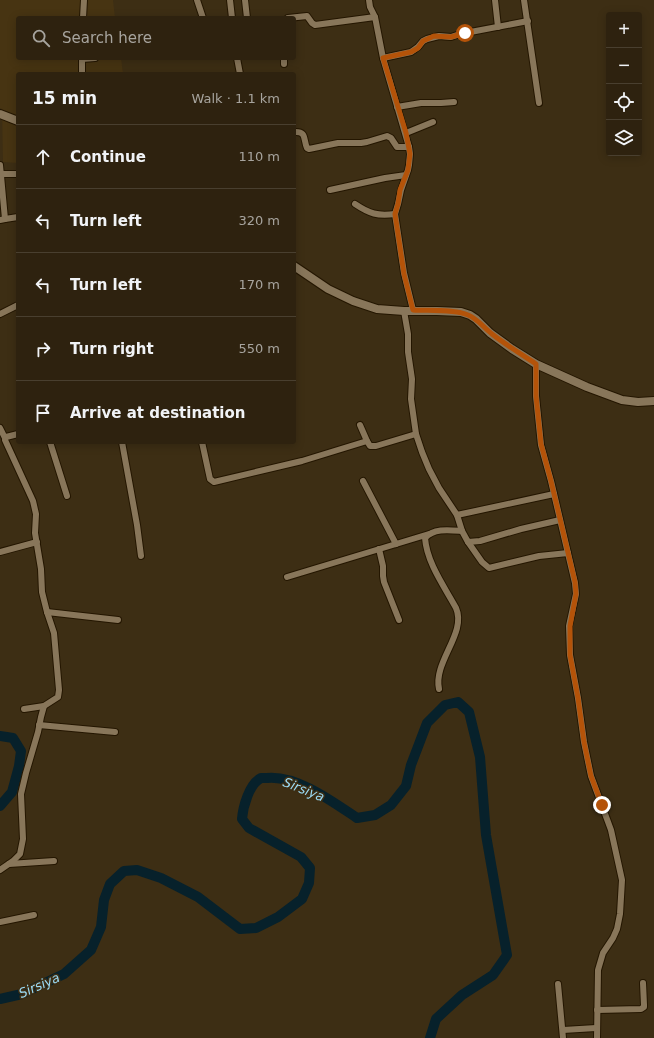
<!DOCTYPE html>
<meta charset="utf-8">
<style>
body{margin:0;font-family:"DejaVu Sans",sans-serif;background:#3a2f1d;color:#f1f3f6}
.controls{position:absolute;right:12px;top:12px;display:grid;overflow:hidden;border-radius:4px;box-shadow:0 2px 10px #0003}
.controls button{width:36px;height:36px;display:grid;place-items:center;padding:0;border:0;border-bottom:1px solid #493f2f;background:#2e220f;color:#f1f3f6;font:20px sans-serif}
.stop{position:absolute;width:12px;height:12px;margin:-9px;border:3px solid #b45309;border-radius:50%;background:#fff}
.stop.end{background:#b45309;border-color:#fff;box-shadow:0 1px 4px #0008}
.list{margin:0;padding:0;list-style:none}
h2{display:flex;justify-content:space-between;align-items:center;height:52px;margin:0;padding:0 16px;font-size:17px}
h2 small{font-size:13px;font-weight:400;color:#a7a49e}
.list li{display:grid;grid-template-columns:26px 1fr auto;gap:12px;align-items:center;box-sizing:border-box;height:64px;padding:0 16px;border-top:1px solid #493f2f}
.list b{display:block;font-size:15px;white-space:nowrap}
.list em{font-size:13px;font-style:normal;color:#a7a49e}
.icon{flex:none;width:22px;height:22px;fill:none;stroke:currentColor;stroke-width:2;stroke-linecap:round;stroke-linejoin:round}
.map{position:relative;flex:none;width:654px;height:1038px;overflow:hidden}
.search{position:absolute;background:#2e220f;box-shadow:0 2px 10px #0003;left:16px;top:16px;width:280px;height:44px;display:flex;align-items:center;gap:10px;box-sizing:border-box;padding:0 14px;border-radius:4px;color:#a7a49e;font-size:15px}
.panel{position:absolute;background:#2e220f;box-shadow:0 2px 10px #0003;left:16px;top:72px;width:280px;height:372px;border-radius:4px}
.map>svg:first-child{display:block}
.built{fill:#473412}
.lines{fill:none;stroke-linecap:round;stroke-linejoin:round}
.river{stroke:#07212b;stroke-width:10}
.minor-casing{stroke:#241600;stroke-width:8}
.tertiary-casing{stroke:#241600;stroke-width:10}
.minor{stroke:#88765a;stroke-width:6}
.tertiary{stroke:#88765a;stroke-width:8}
.route{stroke:#b45309;stroke-width:5}
.labels{text-anchor:middle;stroke-width:3;stroke-linejoin:round;paint-order:stroke}
.water-label{font-size:13px;font-style:italic;fill:#9bdaf4;stroke:#3d2e14}
</style>
<div class="map">
<svg width="654" height="1038" viewBox="0 0 654 1038">
<rect width="100%" height="100%" fill="#3d2e14"/>
<polygon class="built" points="0,0 113,0 115,18 18,18 18,58 121,58 123,74 18,74 18,163 3,162 2,109 0,108"/>
<g class="lines">
<g class="river">
<polyline points="0,736 13,738 21,751 19,766 12,792 0,806"/>
<path d="M0,999L22,994L64,974L91,950L101,927L104,900L110,884L124,871L137,870L161,878L198,897L240,929L256,928L278,917L302,899L309,883L310,868L301,857L249,828L242,819C243,807 249,784 261,778C261,778 266,778 267,778C297,775 333,802 357,818L375,815L391,805L406,786L411,765L427,723L445,705L458,702L469,712L480,757L486,835L507,955L493,975L462,995L436,1019L430,1038"/>
</g>
<g class="minor-casing">
<g id="minor">
<polyline points="197,0 203,18"/>
<polyline points="230,0 232,18"/>
<polyline points="245,0 247,18"/>
<polyline points="369,0 370,7 375,17 383,58 409,147 410,154 409,165 408,170 401,190 398,204 395,214 404,273 413,310"/>
<polyline points="495,0 498,27"/>
<polyline points="524,0 539,103"/>
<polyline points="83,18 84,0"/>
<polyline points="288,18 307,16 312,23 315,25 375,17"/>
<polyline points="82,58 82,74"/>
<polyline points="237,58 240,74"/>
<polyline points="284,58 284,64"/>
<polyline points="383,58 411,52 418,47 423,41 427,39 439,36 451,37 460,34 528,21"/>
<polyline points="82,59 95,58"/>
<polyline points="397,107 421,103 441,103 454,102"/>
<path d="M294,132C307,131 303,139 307,148L309,149L338,143H361L367,142L387,136L391,138L397,147H409"/>
<polyline points="406,133 433,122"/>
<polyline points="0,165 5,219 0,220"/>
<polyline points="0,174 18,174"/>
<polyline points="330,190 385,178 406,175"/>
<path d="M355,204C370,214 377,216 395,214"/>
<polyline points="5,219 18,217"/>
<polyline points="404,311 408,334 408,352 412,379 411,399 416,434 422,452 429,469 439,488 457,515 462,531 468,542 480,541 521,529 560,520"/>
<polyline points="0,314 18,305"/>
<polyline points="536,364 536,396 541,445 551,481 575,583 576,594 569,626 570,655 578,698 584,742 591,776 611,830 622,880 620,914 617,929 613,938 603,953 598,970 597,1038"/>
<polyline points="360,425 367,441 370,446 376,446 416,434"/>
<polyline points="0,428 5,438"/>
<polyline points="18,434 6,437 5,440 33,501 36,514 35,533 41,569 42,592 47,612 54,633 59,690 58,697 44,706 24,709"/>
<polyline points="50,442 67,496"/>
<polyline points="122,442 137,525 141,556"/>
<polyline points="202,442 210,479 214,482 302,461 367,441"/>
<polyline points="363,481 396,544"/>
<polyline points="457,515 554,494"/>
<polyline points="468,542 482,562 489,568 539,556 568,553"/>
<polyline points="379,549 383,566 383,576 384,582 399,620"/>
<polyline points="0,552 37,542"/>
<polyline points="287,577 429,534"/>
<polyline points="47,612 118,620"/>
<path d="M439,689C433,662 467,633 456,608C444,586 427,563 425,538C434,528 449,530 462,531"/>
<polyline points="39,725 115,732"/>
<polyline points="9,864 54,861"/>
<polyline points="0,870 13,861 20,854 23,839 21,794 26,773 38,732 41,717 44,706"/>
<polyline points="0,922 34,915"/>
<polyline points="558,984 563,1038"/>
<polyline points="597,1010 641,1009 644,1007 644,1005 643,983"/>
<polyline points="563,1030 596,1028"/>
</g>
</g>
<g class="tertiary-casing">
<g id="tertiary">
<polyline points="0,114 18,121"/>
<polyline points="294,266 328,289 353,301 377,309 404,311 437,311 461,312 470,315 476,319 490,333 512,349 536,364 587,387 622,400 638,402 654,401"/>
</g>
</g>
<use href="#minor" class="minor"/>
<use href="#tertiary" class="tertiary"/>
</g>
<g class="lines">
<path class="route" d="M465,33L451,37L434,36L423,41L418,48L411,52L383,58L406,133L410,154L408,170L400,190L398,204L395,214L404,274L413,310C429,311 453,309 468,315C478,319 484,328 492,334C506,345 521,354 536,364V396L541,444L551,481L575,582L576,594L570,626V655L578,698L584,742L591,776L602,805"/>
</g>
<g class="labels">
<g class="water-label">
<text transform="translate(304 789) rotate(22)" y="5">Sirsiya</text>
<text transform="translate(39 985) rotate(-24)" y="5">Sirsiya</text>
</g>
</g>
</svg>
<div class="controls">
<button>+</button>
<button>−</button>
<button><svg class="icon" aria-label="locate" viewBox="0 0 24 24"><circle cx="12" cy="12" r="6"/><path d="M12 2v4M12 18v4M2 12h4M18 12h4"/></svg></button>
<button><svg class="icon" aria-label="layers" viewBox="0 0 24 24"><path d="M12 4l9 5-9 5-9-5zM3 14l9 5 9-5"/></svg></button>
</div>
<div class="stop" style="left:465px;top:33px"></div>
<div class="stop end" style="left:602px;top:805px"></div>
<div class="search"><svg class="icon" aria-label="search" viewBox="0 0 24 24"><circle cx="10" cy="10" r="6"/><path d="M15 15l6 6"/></svg>Search here</div>
<section class="panel">
<h2>15 min<small>Walk · 1.1 km</small></h2>
<ul class="list">
<li><svg class="icon" aria-label="ahead" viewBox="0 0 24 24"><path d="M12 20V5M6 11l6-6 6 6"/></svg><div><b>Continue</b></div><em>110 m</em></li>
<li><svg class="icon" aria-label="left" viewBox="0 0 24 24"><path d="M17 20v-9H6M10 6l-5 5 5 5"/></svg><div><b>Turn left</b></div><em>320 m</em></li>
<li><svg class="icon" aria-label="left" viewBox="0 0 24 24"><path d="M17 20v-9H6M10 6l-5 5 5 5"/></svg><div><b>Turn left</b></div><em>170 m</em></li>
<li><svg class="icon" aria-label="right" viewBox="0 0 24 24"><path d="M7 20v-9h11M14 6l5 5-5 5"/></svg><div><b>Turn right</b></div><em>550 m</em></li>
<li><svg class="icon" aria-label="arrive" viewBox="0 0 24 24"><path d="M6 21V4h12l-3 4 3 4H6"/></svg><div><b>Arrive at destination</b></div></li>
</ul>
</section>
</div>
